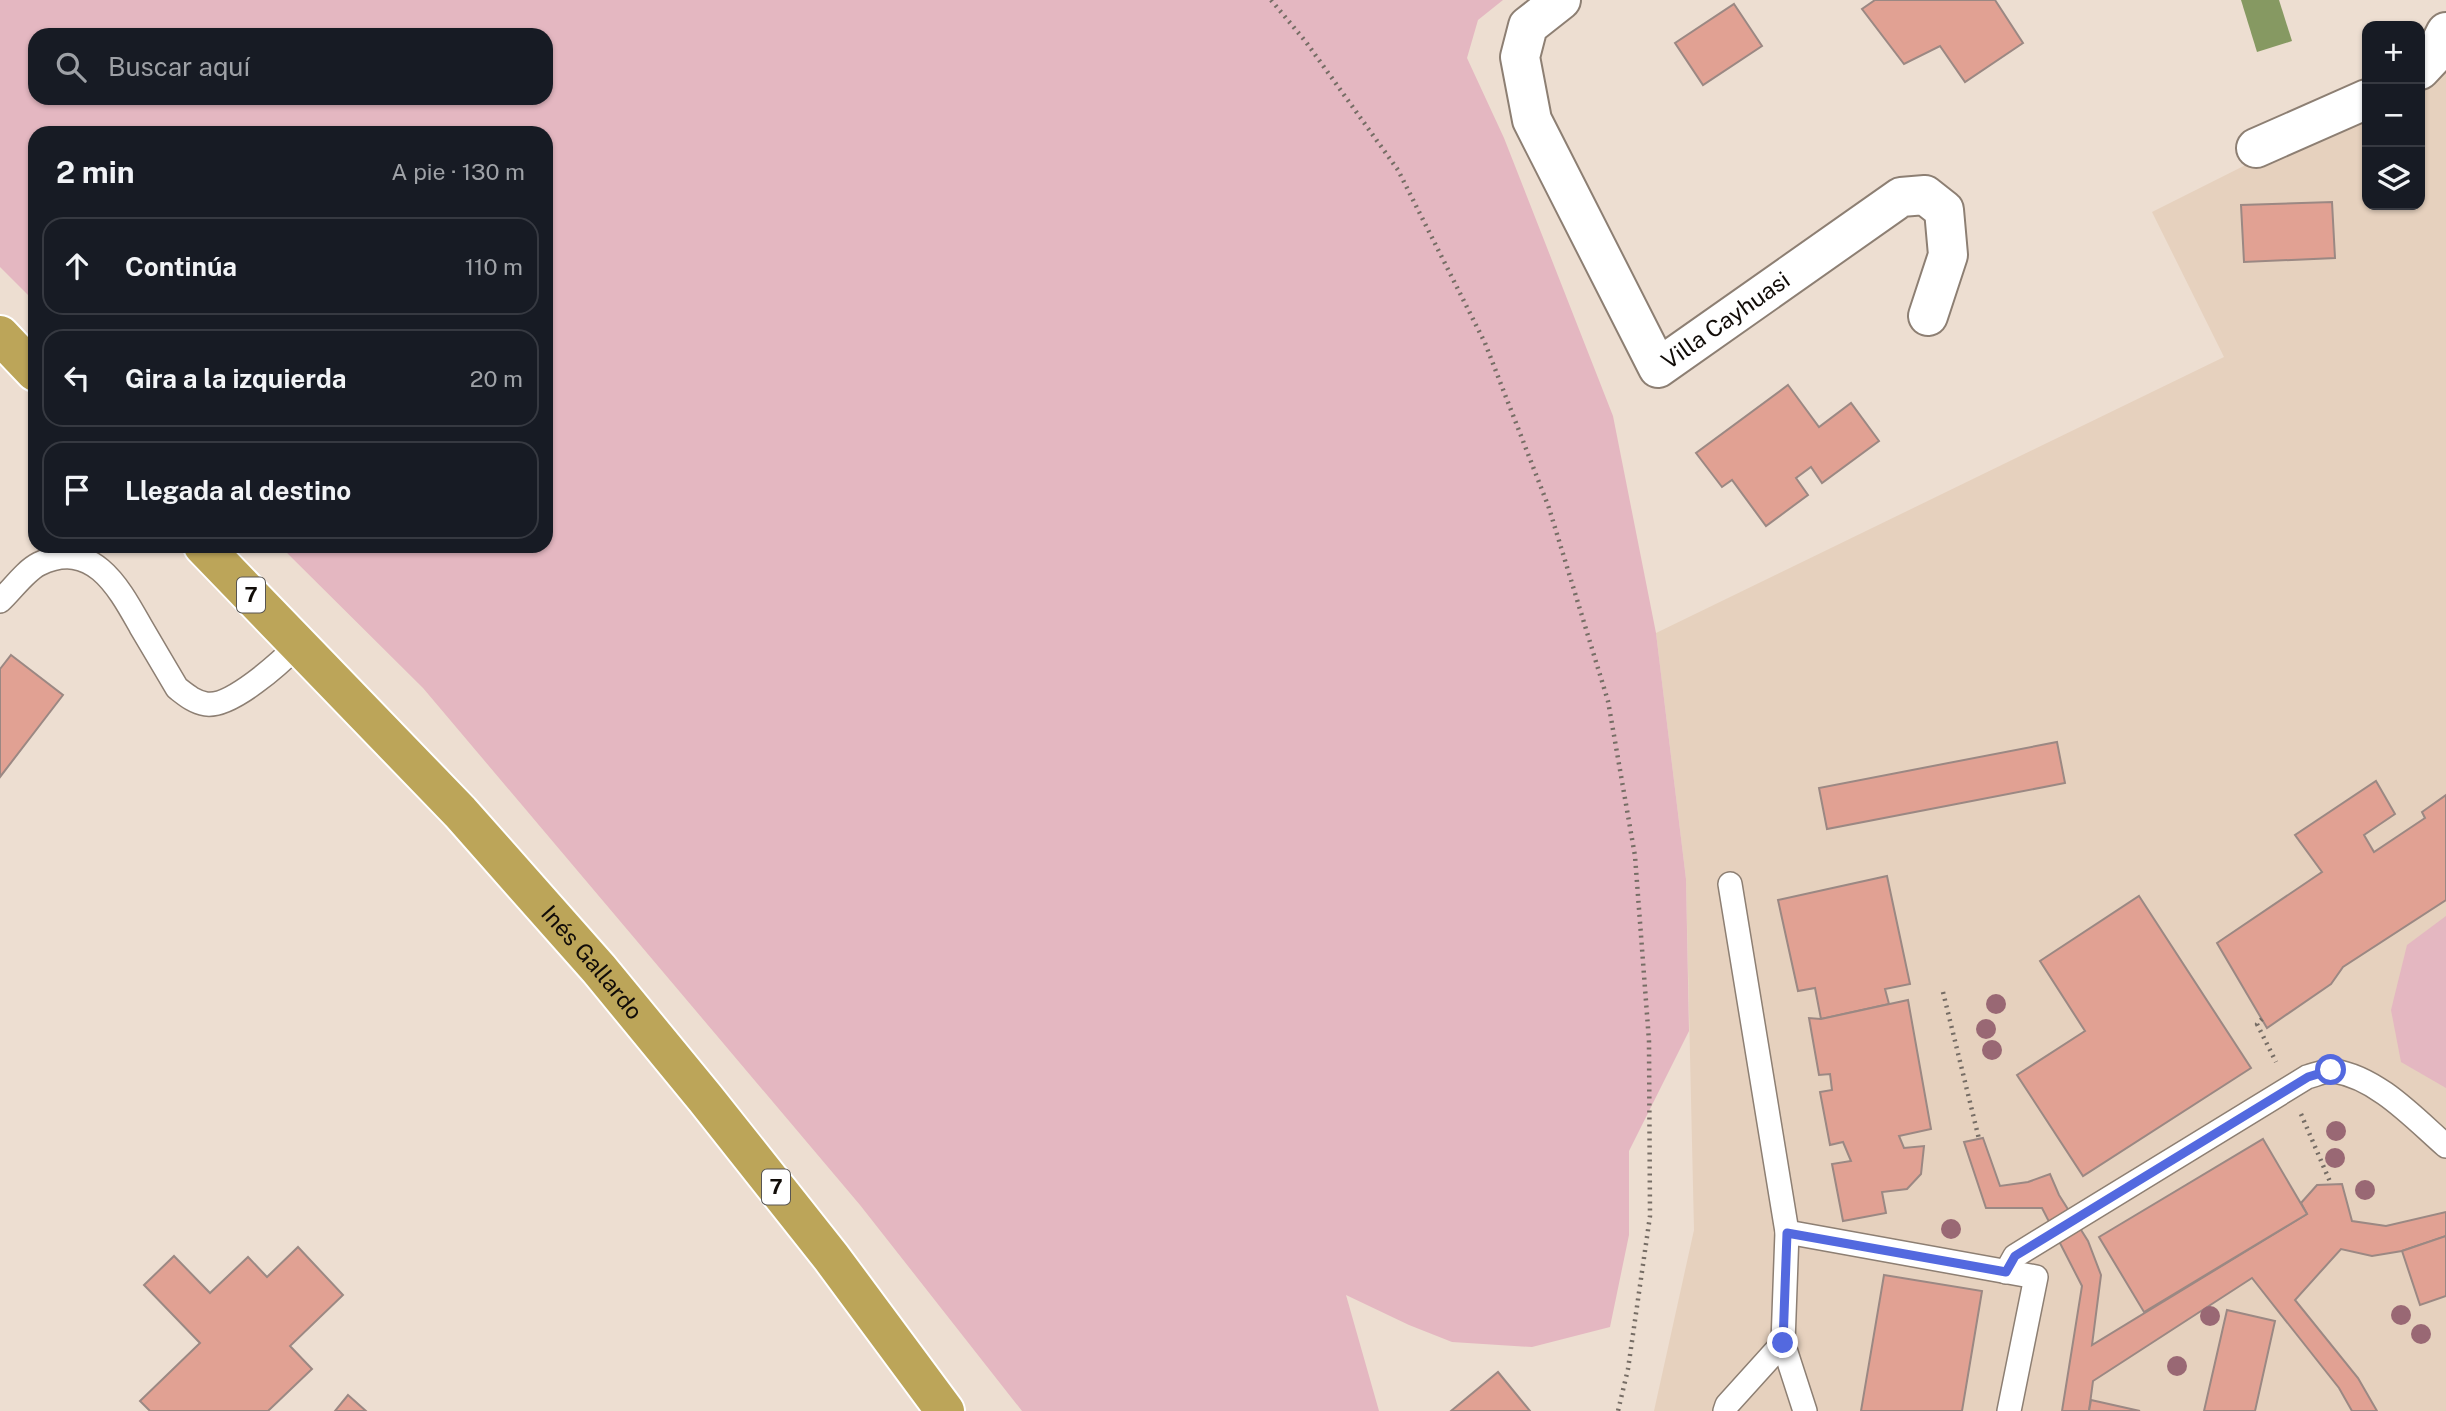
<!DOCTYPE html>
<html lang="es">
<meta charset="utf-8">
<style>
body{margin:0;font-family:"Public Sans",sans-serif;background:#20242c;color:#f1f3f6}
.controls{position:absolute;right:21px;top:21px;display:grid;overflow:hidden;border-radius:14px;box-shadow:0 2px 5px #0004}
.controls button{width:63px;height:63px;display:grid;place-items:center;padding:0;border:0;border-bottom:2px solid #363941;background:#171b24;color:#f1f3f6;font:35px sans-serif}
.stop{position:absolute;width:21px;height:21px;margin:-16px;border:5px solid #5369df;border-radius:50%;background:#fff}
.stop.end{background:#5369df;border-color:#fff;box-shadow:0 2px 7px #0008}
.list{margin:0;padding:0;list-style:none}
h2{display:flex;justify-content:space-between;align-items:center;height:91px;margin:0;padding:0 28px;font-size:30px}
h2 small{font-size:23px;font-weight:400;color:#9ea1a6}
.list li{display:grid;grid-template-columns:46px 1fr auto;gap:21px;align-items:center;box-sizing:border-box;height:98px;margin:0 14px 14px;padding:0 14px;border:2px solid #363941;border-radius:21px}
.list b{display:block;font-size:26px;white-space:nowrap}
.list em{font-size:23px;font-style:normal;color:#9ea1a6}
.icon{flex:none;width:38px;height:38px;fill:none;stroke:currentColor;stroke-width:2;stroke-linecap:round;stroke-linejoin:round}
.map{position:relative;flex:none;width:2446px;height:1411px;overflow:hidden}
.search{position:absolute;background:#171b24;box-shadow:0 2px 5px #0004;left:28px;top:28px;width:525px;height:77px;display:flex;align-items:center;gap:18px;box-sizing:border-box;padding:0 24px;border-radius:21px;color:#9ea1a6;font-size:26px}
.panel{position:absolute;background:#171b24;box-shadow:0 2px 5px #0004;left:28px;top:126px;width:525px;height:427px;border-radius:21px}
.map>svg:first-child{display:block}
.built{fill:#e6d1be}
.green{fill:#e4b7c1;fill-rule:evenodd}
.water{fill:#869962}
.building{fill:#e1a193;stroke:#9b8883;stroke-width:2}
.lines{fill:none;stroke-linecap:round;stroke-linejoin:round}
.lane-casing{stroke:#8d7f73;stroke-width:26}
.street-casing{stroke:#8d7f73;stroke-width:42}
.highway-casing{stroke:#fff;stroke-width:42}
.path{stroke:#766d65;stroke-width:4.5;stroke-dasharray:2 5;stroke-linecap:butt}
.lane{stroke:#fff;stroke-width:23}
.street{stroke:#fff;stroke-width:38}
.highway{stroke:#bca559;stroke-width:38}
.tree{fill:#996874}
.route{stroke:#5369df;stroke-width:9}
.labels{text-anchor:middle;stroke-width:7;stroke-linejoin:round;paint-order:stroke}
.shield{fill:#fff;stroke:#585552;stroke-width:2}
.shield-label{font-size:21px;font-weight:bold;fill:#110c08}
.street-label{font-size:23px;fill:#110c08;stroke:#fff}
</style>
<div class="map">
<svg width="2446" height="1411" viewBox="0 0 2446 1411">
<rect width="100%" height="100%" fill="#edded1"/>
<polygon class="built" points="2446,64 2446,1411 1654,1411 1694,1230 1686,879 1656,633 2224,357 2152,212 2367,104 2367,205 2420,205 2420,78"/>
<g class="green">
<path d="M0,0H1503L1478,20L1467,58L1504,138L1613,416L1656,633L1686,879L1689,1031L1629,1151V1235L1610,1327L1532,1347L1452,1342L1409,1325L1346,1295L1379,1411H1022L860,1205L423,688L280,546H546V133H35V302L0,267ZM546,35V98H35V35Z"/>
<polygon points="2446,916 2446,1088 2401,1062 2391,1010 2407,945"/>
</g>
<polygon class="water" points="2241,0 2279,0 2292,41 2257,52"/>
<g class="building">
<polygon points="1875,0 1995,0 2023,43 1965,82 1940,46 1904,64 1862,9"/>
<polygon points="1734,4 1762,46 1703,85 1675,43"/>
<polygon points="2332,202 2335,258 2244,262 2241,205"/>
<polygon points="1788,385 1819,427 1851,403 1879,441 1822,483 1811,467 1796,478 1808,495 1766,526 1732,480 1722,487 1696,453"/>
<polygon points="11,655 63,695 0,777 0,669"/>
<polygon points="2057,742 2065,783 1827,829 1819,788"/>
<polygon points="2376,781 2395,814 2364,835 2374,852 2425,818 2422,812 2446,795 2446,900 2343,967 2331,984 2267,1028 2217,943 2322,872 2295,835"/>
<polygon points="1887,876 1910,984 1885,989 1889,1004 1821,1019 1815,988 1798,991 1778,900"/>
<polygon points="2139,896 2251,1068 2083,1176 2017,1075 2085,1031 2040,961"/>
<polygon points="1908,1000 1931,1129 1899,1136 1904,1148 1924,1146 1921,1174 1907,1189 1882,1192 1886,1213 1843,1221 1832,1164 1851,1161 1843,1142 1830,1145 1820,1092 1832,1090 1830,1074 1819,1075 1809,1018 1821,1019"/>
<polygon points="1983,1138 2000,1186 2028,1182 2050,1174 2059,1195 2088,1241 2101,1275 2092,1345 2307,1214 2301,1203 2317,1185 2342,1184 2352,1221 2386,1226 2446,1212 2446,1236 2402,1251 2372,1256 2341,1249 2295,1300 2358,1378 2377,1411 2352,1411 2339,1388 2252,1278 2093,1381 2089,1411 2062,1411 2082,1286 2042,1208 1986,1208 1964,1142"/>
<polygon points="2263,1139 2307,1214 2144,1312 2099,1237"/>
<polygon points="2446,1236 2446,1296 2420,1305 2402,1251"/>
<polygon points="298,1247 343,1295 290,1346 312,1369 268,1411 150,1411 140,1401 200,1343 144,1285 174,1256 210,1293 248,1257 267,1277"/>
<polygon points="1884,1275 1982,1291 1962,1411 1861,1411"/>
<polygon points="2227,1310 2275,1321 2255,1411 2204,1411"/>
<polygon points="1498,1372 1530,1411 1451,1411"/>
<polygon points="348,1395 366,1411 335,1411"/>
<polygon points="2091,1400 2140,1411 2089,1411"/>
</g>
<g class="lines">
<g class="lane-casing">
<g id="lane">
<path d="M0,601C12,590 25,571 39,564C93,538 119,588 141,627C153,647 165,668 177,688C186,695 194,702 206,704C231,708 281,662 298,645"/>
<polyline points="1730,884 1787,1232 1783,1343 1805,1411"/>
<polyline points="1787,1232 2036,1277 2009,1411"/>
<path d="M2006,1272L2015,1256L2307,1077C2315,1075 2326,1070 2334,1071C2378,1078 2414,1118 2446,1146"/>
<polyline points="1725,1411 1727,1405 1783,1343"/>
</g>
</g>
<g class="street-casing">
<g id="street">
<path id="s1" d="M1561,0L1528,26L1520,57L1532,120L1658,368L1901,197L1925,195L1944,210L1948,255L1928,316"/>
<polyline points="2420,70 2435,54 2446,32"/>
<polyline points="2256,148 2367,99"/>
</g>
</g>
<g class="highway-casing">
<g id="highway">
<polyline points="0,335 35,372"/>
<path id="s2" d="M203,546L460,812L599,969L705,1098L831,1257L945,1411"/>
</g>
</g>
<g class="path">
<polyline points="1271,0 1306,42 1398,170 1485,343 1549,508 1608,701 1635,856 1649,1041 1650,1216 1628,1369 1618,1411"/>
<polyline points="1943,992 1979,1139"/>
<polyline points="2262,1019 2257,1024 2276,1062"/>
<polyline points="2301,1114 2331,1184"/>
</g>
<use href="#lane" class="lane"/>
<use href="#street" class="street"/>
<use href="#highway" class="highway"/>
</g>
<g class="tree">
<circle cx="1996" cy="1004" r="10"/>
<circle cx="1986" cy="1029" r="10"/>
<circle cx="1992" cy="1050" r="10"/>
<circle cx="2336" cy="1131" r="10"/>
<circle cx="2335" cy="1158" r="10"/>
<circle cx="2365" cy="1190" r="10"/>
<circle cx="1951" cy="1229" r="10"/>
<circle cx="2401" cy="1315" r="10"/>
<circle cx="2210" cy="1316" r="10"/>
<circle cx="2421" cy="1334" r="10"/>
<circle cx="2177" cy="1366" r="10"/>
</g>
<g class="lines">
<polyline class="route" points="1783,1343 1787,1233 2006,1272 2015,1256 2308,1077 2331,1070"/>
</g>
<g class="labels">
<g class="shield">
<rect x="237" y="577.5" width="28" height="35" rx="5"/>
<rect x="762" y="1169.5" width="28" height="35" rx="5"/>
</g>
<g class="shield-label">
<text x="251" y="602">7</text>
<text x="776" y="1194">7</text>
</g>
<g class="street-label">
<text dy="8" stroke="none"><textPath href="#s1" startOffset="499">Villa Cayhuasi</textPath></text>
<text dy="8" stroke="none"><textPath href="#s2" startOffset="570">Inés Gallardo</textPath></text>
</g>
</g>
</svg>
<div class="controls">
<button>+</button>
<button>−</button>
<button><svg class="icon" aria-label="layers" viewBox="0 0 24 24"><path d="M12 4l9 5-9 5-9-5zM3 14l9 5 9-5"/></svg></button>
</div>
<div class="stop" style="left:2331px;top:1070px"></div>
<div class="stop end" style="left:1783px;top:1343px"></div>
<div class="search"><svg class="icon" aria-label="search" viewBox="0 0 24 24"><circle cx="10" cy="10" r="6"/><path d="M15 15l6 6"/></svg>Buscar aquí</div>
<section class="panel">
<h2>2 min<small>A pie · 130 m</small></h2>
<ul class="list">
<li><svg class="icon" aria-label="ahead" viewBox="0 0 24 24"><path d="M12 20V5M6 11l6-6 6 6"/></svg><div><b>Continúa</b></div><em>110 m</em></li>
<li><svg class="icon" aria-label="left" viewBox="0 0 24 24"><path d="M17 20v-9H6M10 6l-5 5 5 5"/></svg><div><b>Gira a la izquierda</b></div><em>20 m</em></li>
<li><svg class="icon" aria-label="arrive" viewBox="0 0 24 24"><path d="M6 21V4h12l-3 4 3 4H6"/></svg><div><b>Llegada al destino</b></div></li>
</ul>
</section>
</div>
